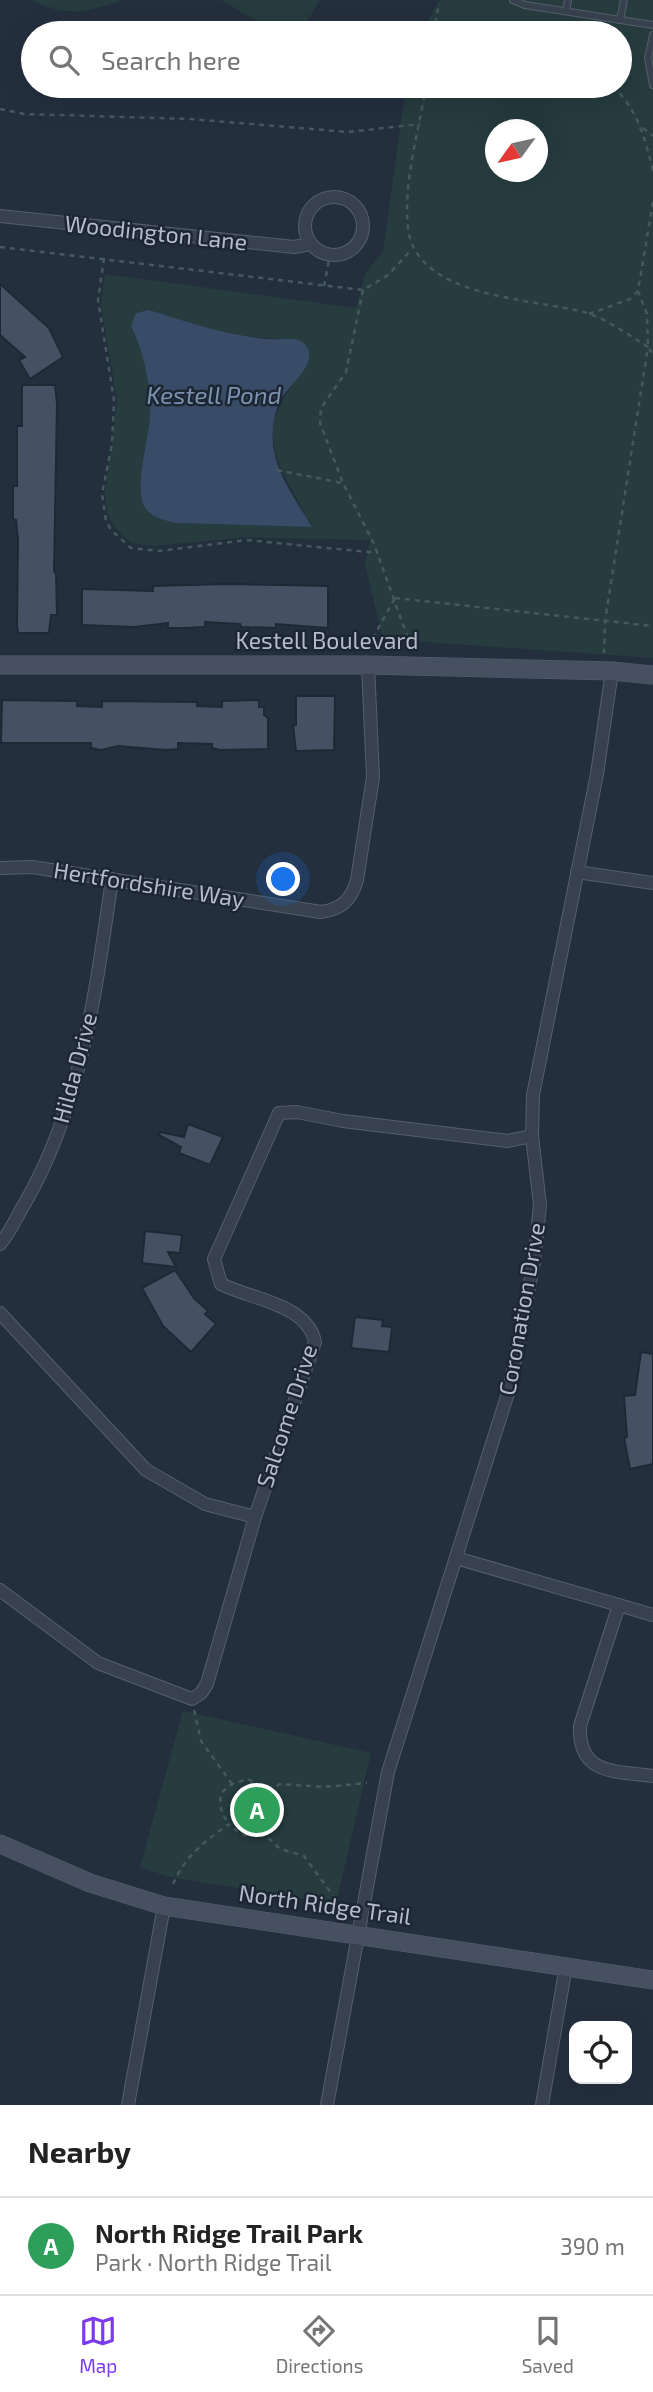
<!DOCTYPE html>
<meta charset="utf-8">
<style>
body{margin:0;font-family:"Exo 2",sans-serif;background:#f2f2f2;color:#222}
.controls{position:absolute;right:21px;bottom:21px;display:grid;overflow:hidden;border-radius:14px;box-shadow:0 7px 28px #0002}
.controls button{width:63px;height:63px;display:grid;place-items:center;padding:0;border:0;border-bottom:2px solid #e0e0e0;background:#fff;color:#222;font:35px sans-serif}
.compass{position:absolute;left:485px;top:119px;width:63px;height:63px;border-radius:50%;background:#fff;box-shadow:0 7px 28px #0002;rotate:237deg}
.you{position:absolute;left:284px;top:880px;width:24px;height:24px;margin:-18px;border:5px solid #fff;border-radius:50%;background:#1a73e8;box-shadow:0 0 0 10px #1a73e833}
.badge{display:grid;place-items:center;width:46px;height:46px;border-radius:50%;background:#7c3aed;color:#fff;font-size:23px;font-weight:700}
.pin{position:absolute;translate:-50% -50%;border:4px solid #fff;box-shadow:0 2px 7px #0006}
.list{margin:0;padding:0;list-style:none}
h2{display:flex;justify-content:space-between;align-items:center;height:91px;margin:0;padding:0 28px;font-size:30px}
h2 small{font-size:23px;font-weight:400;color:#767676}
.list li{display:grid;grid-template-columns:46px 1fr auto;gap:21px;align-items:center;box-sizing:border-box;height:98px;padding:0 28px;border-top:2px solid #e0e0e0}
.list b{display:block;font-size:26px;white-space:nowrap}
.list p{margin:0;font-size:23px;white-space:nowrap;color:#767676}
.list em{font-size:23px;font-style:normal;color:#767676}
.icon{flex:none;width:38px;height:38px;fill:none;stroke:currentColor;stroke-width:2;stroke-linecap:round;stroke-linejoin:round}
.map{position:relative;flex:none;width:653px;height:2105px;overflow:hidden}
.search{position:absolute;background:#fff;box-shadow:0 7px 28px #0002;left:21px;right:21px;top:21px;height:77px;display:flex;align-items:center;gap:18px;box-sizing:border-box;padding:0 24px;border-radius:38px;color:#767676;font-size:26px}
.sheet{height:189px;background:#fff}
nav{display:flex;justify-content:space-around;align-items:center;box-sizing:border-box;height:98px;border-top:2px solid #e0e0e0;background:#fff;font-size:19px;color:#767676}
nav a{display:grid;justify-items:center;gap:4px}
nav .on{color:#7c3aed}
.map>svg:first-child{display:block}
.green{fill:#263c3f;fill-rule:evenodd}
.water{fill:#394c67}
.building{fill:#455162;stroke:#1f2835;stroke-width:2}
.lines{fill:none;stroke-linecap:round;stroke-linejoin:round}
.lane-casing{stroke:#565f6c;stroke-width:8}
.street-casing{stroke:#565f6c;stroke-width:14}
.secondary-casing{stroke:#565f6c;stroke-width:19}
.path{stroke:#44595c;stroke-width:2.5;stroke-dasharray:5 5;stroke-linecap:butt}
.lane{stroke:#38414e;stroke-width:6}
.street{stroke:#38414e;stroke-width:12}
.secondary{stroke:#465061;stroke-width:18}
.labels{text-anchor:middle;stroke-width:5;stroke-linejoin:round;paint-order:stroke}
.street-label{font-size:23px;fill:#b4bcc9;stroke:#1d2633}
.water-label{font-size:24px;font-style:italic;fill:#7c92b1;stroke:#1d2633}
</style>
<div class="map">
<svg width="653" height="2105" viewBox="0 0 653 2105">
<rect width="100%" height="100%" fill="#242f3e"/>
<g class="green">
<path d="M32,0H122C89,12 65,18 32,0Z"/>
<polygon points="221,0 320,0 300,33 276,33"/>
<path d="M440,0H653V658L383,639L365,564L370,540L246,537L155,546L131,543L116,529L107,513L105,494L117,400L101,305L105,274L356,308L366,272L383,252L406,86H620V33H421ZM496,130H538V172H496ZM149,310C195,324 243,342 292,338L305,369C247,435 279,462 312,527L176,523C164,520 151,518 144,506C134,487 149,438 150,415C151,385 144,353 131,326Z"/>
<polygon points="183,1711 371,1753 336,1904 170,1877 140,1867"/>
</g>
<path class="water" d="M149,310C188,322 228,336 269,339C282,341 300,333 308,349C316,368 285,387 279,403C273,417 271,436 274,451C279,479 298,503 312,527L176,523C164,520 151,518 144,506C134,487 149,438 150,415C151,385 144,353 131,326L136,313Z"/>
<g class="building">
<polygon points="0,284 49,328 63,357 30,379 19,360 25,357 0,335"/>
<polygon points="22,385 55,385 57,404 54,571 56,574 57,615 51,615 49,633 18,633 17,625 18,540 16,520 13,519 13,486 17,486 17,426 22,426"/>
<polygon points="226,584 328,586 328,628 276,624 276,628 241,627 240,624 205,622 205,627 185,628 168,628 168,623 134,627 82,625 82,589 153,591 153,586"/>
<polygon points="296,696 335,696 334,750 296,751 293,725 296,725"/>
<polygon points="2,700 77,701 77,706 102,707 102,701 197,702 197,706 222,707 222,701 259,700 259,707 264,707 264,715 268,718 268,749 220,750 212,748 212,744 178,743 178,749 166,750 118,746 101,750 91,748 91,743 1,743"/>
<polygon points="188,1124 223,1137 210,1165 179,1153 181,1147 159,1135 160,1132 184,1137"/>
<polygon points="145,1231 182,1235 180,1253 168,1252 176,1267 142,1263"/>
<polygon points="175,1270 194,1298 208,1311 205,1314 216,1324 191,1352 163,1326 142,1288"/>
<polygon points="355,1317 383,1320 382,1326 392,1327 389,1352 351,1348"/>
<polygon points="641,1352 653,1354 653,1464 630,1469 624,1438 627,1437 624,1396 635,1395"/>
</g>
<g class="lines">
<g class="lane-casing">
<g id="lane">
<polyline points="513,0 525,5 653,25"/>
<polyline points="566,11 568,0"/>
<polyline points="620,20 624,0"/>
<polyline points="653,35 648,58 653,85"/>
</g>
</g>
<g class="street-casing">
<g id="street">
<circle cx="334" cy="226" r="29"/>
<polyline points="0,216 294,247 311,244"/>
<path d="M0,868L32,867L321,912C342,909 351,900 357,880L373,777L368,665"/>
<polyline points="577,872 653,883"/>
<path d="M0,1244C10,1233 17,1216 25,1203C82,1104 96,990 112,879"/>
<polyline points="0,1313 146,1470 205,1504 255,1517"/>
<polyline points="456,1558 653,1615"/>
<path d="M0,1590L98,1663L192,1699L201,1693L207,1684L255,1517L315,1342C307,1304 253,1300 221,1284L214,1259L279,1113L297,1112L343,1121L508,1141L532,1136"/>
<path d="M619,1605L580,1726C578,1775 615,1771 653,1776"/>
<polyline points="128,2105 164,1906"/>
<polyline points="327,2105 388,1772 509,1390 534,1262 540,1205 532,1136 533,1095 597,774 612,671"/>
<polyline points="542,2105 566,1966"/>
</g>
</g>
<g class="secondary-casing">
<g id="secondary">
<polyline points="0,665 368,665 612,671 653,675"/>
<polyline points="0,1844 90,1883 164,1906 653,1980"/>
</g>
</g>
<g class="path">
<polyline points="434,33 439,3"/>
<path d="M426,86C419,131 403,182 408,228C416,299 534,298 587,313C608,320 629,335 648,347L605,621L604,653"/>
<path d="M613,86C638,111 645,138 653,171"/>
<polyline points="0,109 24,114 190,119 348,132 420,124"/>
<polyline points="643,128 653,136"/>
<polyline points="653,202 638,291 647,314 648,347 653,354"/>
<polyline points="0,247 363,290 388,275 412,249"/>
<polyline points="104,258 98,300 114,400 112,444 102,494 106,521 111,530 131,548 159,551 247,540 378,553"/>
<polyline points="324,286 330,255"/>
<polyline points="363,290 346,372 321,408 320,423 343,483 374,544 411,647"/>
<polyline points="589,314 630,299 638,291"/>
<polyline points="277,470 342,483"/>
<polyline points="395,598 653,626"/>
<polyline points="368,647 395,598"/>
<polyline points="194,1710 201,1741 232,1784"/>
<polyline points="268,1791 280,1784 324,1787 367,1783"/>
<polyline points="261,1831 280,1849 304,1856 345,1912"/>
<path d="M173,1884C186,1855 204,1842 229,1824C257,1855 275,1819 268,1791L248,1779L232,1784L221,1793C219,1806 221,1813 229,1824"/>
</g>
<use href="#lane" class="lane"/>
<use href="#street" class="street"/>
<use href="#secondary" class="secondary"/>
</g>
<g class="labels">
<g class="street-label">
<text transform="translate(156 233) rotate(6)" y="8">Woodington Lane</text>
<text x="327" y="649">Kestell Boulevard</text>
<text transform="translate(149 885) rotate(9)" y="8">Hertfordshire Way</text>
<text transform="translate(75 1068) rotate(-75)" y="8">Hilda Drive</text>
<text transform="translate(522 1309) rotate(-80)" y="8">Coronation Drive</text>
<text transform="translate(287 1416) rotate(-72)" y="8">Salcome Drive</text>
<text transform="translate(325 1905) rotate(8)" y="8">North Ridge Trail</text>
</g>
<g class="water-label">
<text x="214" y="404">Kestell Pond</text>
</g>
</g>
</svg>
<div class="controls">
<button><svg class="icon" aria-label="locate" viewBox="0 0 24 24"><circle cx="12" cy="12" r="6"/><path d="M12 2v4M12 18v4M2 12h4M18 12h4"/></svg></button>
</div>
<svg class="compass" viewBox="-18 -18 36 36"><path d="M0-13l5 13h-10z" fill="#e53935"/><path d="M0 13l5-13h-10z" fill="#767676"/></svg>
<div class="you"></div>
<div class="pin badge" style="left:257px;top:1810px;background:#2e9e5b">A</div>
<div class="search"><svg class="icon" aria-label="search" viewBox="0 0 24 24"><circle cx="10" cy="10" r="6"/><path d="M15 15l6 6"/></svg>Search here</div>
</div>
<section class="sheet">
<h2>Nearby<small></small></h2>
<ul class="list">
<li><span class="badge" style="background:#2e9e5b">A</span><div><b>North Ridge Trail Park</b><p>Park · North Ridge Trail</p></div><em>390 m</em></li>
</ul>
</section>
<nav>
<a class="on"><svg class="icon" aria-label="map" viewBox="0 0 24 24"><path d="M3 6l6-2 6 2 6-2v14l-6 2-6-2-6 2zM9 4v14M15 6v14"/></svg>Map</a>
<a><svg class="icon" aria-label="directions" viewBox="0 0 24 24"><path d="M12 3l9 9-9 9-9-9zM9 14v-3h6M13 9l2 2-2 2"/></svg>Directions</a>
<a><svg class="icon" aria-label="saved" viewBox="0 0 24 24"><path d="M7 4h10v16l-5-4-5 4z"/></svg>Saved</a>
</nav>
